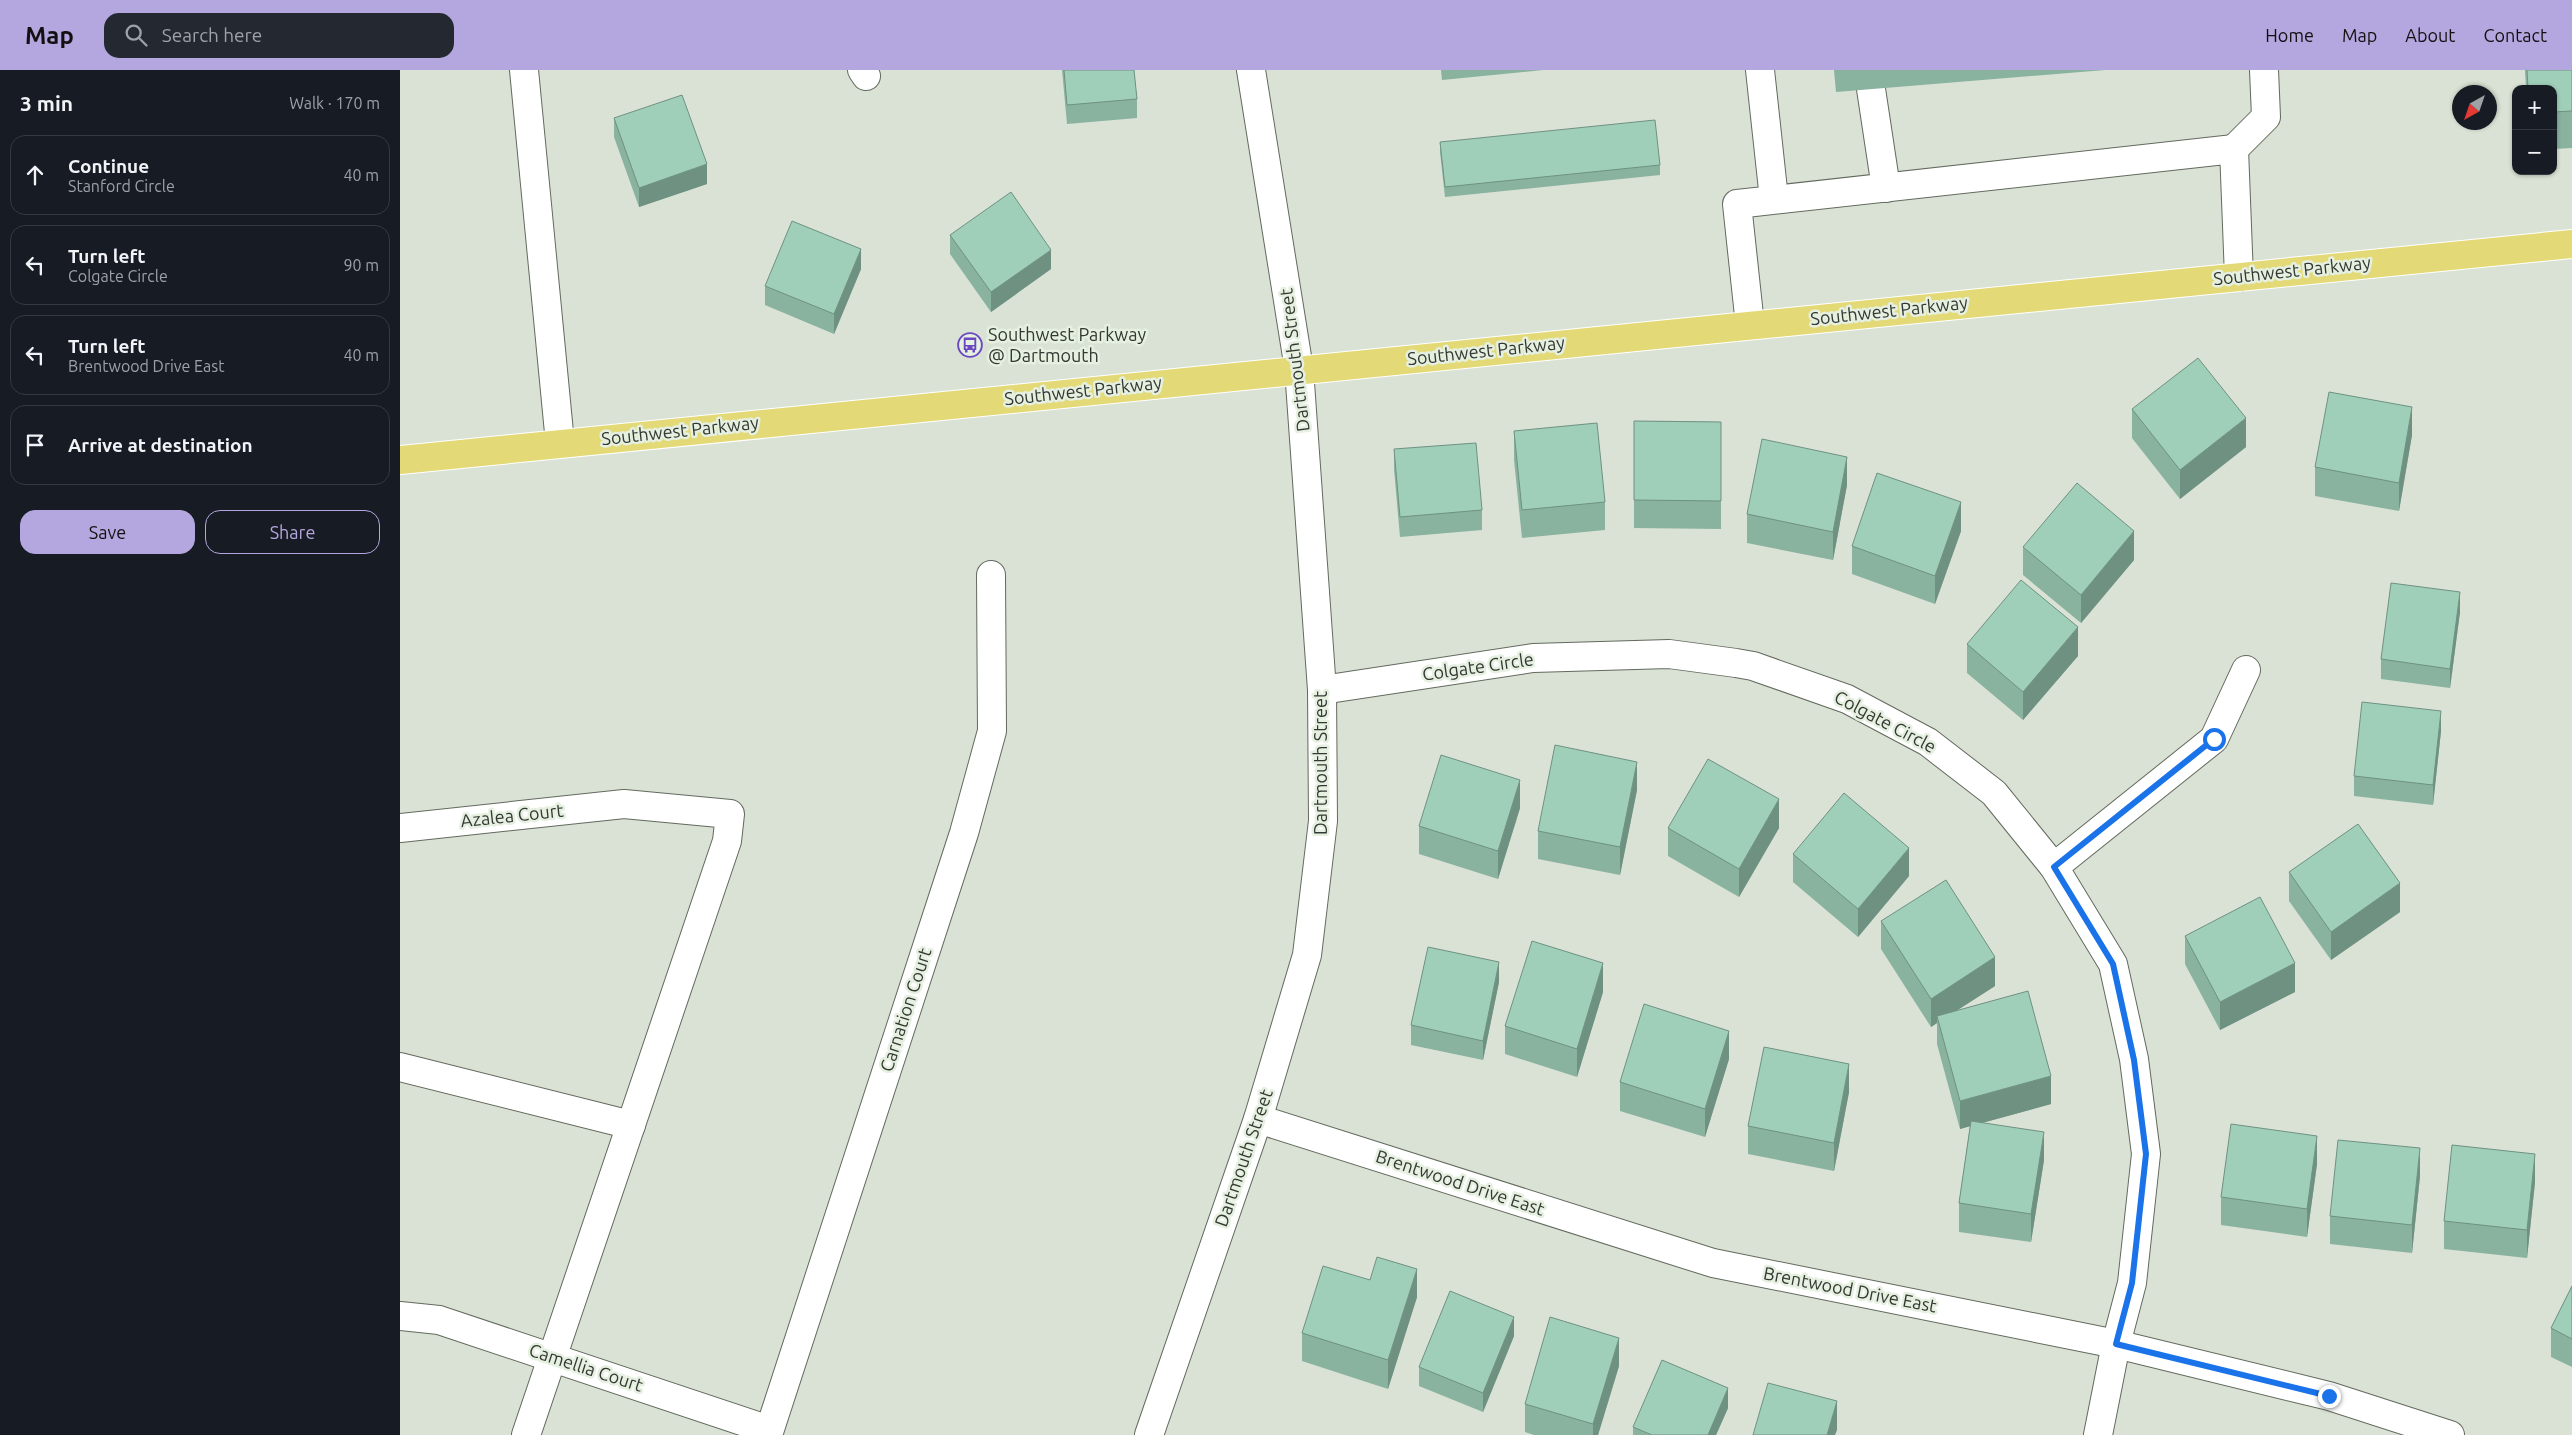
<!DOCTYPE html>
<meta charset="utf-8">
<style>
body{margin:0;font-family:Ubuntu,sans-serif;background:#242831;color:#f1f3f6}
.controls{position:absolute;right:15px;top:15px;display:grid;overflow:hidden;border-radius:10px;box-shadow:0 1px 4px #0004}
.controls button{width:45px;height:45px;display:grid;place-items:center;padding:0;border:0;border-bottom:1px solid #363941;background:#171b24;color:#f1f3f6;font:25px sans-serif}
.compass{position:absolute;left:2052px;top:15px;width:45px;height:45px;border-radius:50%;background:#171b24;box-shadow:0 1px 4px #0004;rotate:220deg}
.stop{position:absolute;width:15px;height:15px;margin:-11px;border:4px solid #1a73e8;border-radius:50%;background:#fff}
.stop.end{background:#1a73e8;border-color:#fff;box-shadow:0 1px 5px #0008}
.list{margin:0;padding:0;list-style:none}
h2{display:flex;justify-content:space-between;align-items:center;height:65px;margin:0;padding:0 20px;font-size:21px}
h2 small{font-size:16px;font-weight:400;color:#9ea1a6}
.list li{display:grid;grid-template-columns:32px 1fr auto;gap:15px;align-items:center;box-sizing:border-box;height:80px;margin:0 10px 10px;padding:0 10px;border:1px solid #363941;border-radius:15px}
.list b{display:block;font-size:19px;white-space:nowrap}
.list p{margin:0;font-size:16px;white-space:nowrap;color:#9ea1a6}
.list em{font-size:16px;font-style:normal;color:#9ea1a6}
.actions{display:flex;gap:10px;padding:15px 20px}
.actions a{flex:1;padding:11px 0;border:1px solid #b4a6de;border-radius:15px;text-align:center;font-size:18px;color:#b4a6de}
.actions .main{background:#b4a6de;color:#111}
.icon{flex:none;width:28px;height:28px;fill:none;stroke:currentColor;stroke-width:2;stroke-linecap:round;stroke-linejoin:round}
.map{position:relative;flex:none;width:2172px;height:1365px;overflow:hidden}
header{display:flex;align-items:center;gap:30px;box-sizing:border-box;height:70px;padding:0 25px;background:#b4a6de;color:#111}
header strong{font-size:24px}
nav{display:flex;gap:28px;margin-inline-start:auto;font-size:18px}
.search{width:350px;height:45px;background:#242831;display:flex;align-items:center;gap:12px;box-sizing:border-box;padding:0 18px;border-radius:15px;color:#9ea1a6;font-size:19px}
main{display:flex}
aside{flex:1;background:#171b24}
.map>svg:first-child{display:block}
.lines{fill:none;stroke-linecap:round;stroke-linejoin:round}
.minor-casing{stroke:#636a5e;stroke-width:30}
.major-casing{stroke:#fff;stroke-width:30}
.minor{stroke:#fff;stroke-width:28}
.major{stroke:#e3d976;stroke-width:28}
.wall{fill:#89b29f}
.shaded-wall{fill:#6f9182}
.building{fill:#9fcfb9;stroke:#6f9182}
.route{stroke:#1a73e8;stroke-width:6}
.labels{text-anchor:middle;stroke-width:5;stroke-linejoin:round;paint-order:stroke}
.street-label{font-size:18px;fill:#343832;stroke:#e6f0e1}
.poi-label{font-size:18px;fill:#343832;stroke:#e6f0e1;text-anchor:start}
</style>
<header>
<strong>Map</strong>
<div class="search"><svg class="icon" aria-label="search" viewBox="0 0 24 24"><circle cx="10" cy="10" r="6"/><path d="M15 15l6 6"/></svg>Search here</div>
<nav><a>Home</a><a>Map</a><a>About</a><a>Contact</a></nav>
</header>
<main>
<aside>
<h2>3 min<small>Walk · 170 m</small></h2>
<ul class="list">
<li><svg class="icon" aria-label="ahead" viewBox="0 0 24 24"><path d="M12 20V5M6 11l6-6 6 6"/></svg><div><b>Continue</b><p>Stanford Circle</p></div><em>40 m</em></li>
<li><svg class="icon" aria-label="left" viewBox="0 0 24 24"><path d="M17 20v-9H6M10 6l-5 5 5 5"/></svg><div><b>Turn left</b><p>Colgate Circle</p></div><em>90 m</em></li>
<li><svg class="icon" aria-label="left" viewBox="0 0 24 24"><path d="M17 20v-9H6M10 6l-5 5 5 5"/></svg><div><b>Turn left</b><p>Brentwood Drive East</p></div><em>40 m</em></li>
<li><svg class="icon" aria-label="arrive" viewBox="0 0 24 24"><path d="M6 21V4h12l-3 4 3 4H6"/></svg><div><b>Arrive at destination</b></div></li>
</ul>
<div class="actions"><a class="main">Save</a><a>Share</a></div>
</aside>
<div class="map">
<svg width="2172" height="1365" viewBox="0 0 2172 1365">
<rect width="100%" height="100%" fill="#d9e2d4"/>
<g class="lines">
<g class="minor-casing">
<g id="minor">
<polyline points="124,0 160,373"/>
<polyline points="462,0 466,6"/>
<polyline points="1360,0 1374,129"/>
<polyline points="1471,19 1486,118"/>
<polyline points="1834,79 1866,47 1864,0"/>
<polyline points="1350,255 1337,134 1834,79 1839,207"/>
<polyline points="922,620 1133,588 1269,584 1336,593 1353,596 1447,629 1528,672 1594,723 1654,797 1713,894 1734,989 1746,1084 1732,1213 1716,1274 1698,1365"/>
<polyline points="0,758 224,734 330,744 327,771 126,1365"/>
<polyline points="1654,797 1814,669 1846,600"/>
<polyline points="0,997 231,1055"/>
<polyline points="858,1049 1313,1193 1716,1274 1929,1326 2050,1365"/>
<polyline points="0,1246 39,1250 369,1360"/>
<polyline points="368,1365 564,763 592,661 591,505"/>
<polyline points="749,1365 858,1049 907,885 923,751 922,620 899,299 851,0"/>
</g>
</g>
<g class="major-casing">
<polyline id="major" points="0,390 2172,174"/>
</g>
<use href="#minor" class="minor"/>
<use href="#major" class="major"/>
</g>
<g class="wall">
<polygon points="662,0 734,0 737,29 737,48 667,54"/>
<polygon points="1041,0 1143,0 1042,10"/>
<polygon points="1434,0 1705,0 1436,22"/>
<polygon points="2125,0 2172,0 2172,78 2153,79 2153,19 2126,19"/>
<polygon points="214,48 307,114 239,137 214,67"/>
<polygon points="1040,72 1260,95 1260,105 1045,127 1040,82"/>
<polygon points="550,165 651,199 591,242 550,184"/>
<polygon points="461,199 434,264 365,235 365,216"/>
<polygon points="1732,339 1846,377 1780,429 1732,368"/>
<polygon points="1234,351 1321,352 1321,459 1234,458"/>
<polygon points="1114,361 1205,432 1205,460 1122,468 1114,390"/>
<polygon points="2012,365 1999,441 1915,426 1915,397"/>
<polygon points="994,379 1082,440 1082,460 1000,467 994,399"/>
<polygon points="1447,415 1433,490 1347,473 1347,444"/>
<polygon points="1561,461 1535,534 1452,504 1452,476"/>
<polygon points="1623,477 1734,490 1681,553 1623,505"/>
<polygon points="2060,542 2050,618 1981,609 1981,589"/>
<polygon points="1567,574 1678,586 1623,650 1567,603"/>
<polygon points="2041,661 2033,735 1954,726 1954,706"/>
<polygon points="1237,720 1220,805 1138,789 1138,761"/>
<polygon points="1120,738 1098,809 1019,784 1019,756"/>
<polygon points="1268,758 1379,758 1339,827 1268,786"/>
<polygon points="1393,784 1509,806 1458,867 1393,812"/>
<polygon points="1889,802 2000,842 1931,890 1889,831"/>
<polygon points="1481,851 1595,916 1556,941 1651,1034 1582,1053 1644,1090 1631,1172 1559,1162 1559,1133 1570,1056 1560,1059 1537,974 1537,953 1531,957 1481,879"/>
<polygon points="1785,866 1895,922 1820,960 1785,894"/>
<polygon points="1099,912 1083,990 1011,975 1011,955"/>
<polygon points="1203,922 1177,1007 1105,984 1105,956"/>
<polygon points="1329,989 1305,1067 1220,1041 1220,1012"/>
<polygon points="1449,1022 1434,1101 1348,1084 1348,1056"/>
<polygon points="1917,1094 1907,1167 1821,1155 1821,1127"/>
<polygon points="2020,1106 2012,1183 1930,1174 1930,1146"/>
<polygon points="2135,1112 2127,1188 2044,1179 2044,1151"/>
<polygon points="2172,1216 2172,1297 2151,1287 2151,1258"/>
<polygon points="1017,1227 988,1319 902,1291 902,1263"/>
<polygon points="1114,1266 1083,1342 1019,1316 1019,1297"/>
<polygon points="1219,1296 1198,1365 1134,1365 1125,1362 1125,1334"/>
<polygon points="1328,1338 1316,1365 1233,1365 1233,1357"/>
</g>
<g class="shaded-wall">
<polygon points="307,94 307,114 239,137 239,118"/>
<polygon points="461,179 461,199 434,264 434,244"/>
<polygon points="651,180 651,199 591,242 591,222"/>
<polygon points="2012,337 2012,365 1999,441 1999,413"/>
<polygon points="1846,348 1846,377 1780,429 1780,400"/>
<polygon points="1447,387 1447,415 1433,490 1433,462"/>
<polygon points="1561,432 1561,461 1535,534 1535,506"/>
<polygon points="1734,461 1734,490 1681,553 1681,525"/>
<polygon points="2060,522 2060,542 2050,618 2050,599"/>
<polygon points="1678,557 1678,586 1623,650 1623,622"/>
<polygon points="2041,641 2041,661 2033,735 2033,715"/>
<polygon points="1237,692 1237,720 1220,805 1220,777"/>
<polygon points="1120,710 1120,738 1098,809 1098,781"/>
<polygon points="1379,729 1379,758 1339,827 1339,799"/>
<polygon points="1509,778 1509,806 1458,867 1458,839"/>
<polygon points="2000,813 2000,842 1931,890 1931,862"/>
<polygon points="1595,887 1595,916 1539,952 1537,946 1537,953 1531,957 1531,929"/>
<polygon points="1099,892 1099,912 1083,990 1083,971"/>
<polygon points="1203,893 1203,922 1177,1007 1177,979"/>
<polygon points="1895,893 1895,922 1820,960 1820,932"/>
<polygon points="1329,961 1329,989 1305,1067 1305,1039"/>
<polygon points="1449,994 1449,1022 1434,1101 1434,1073"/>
<polygon points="1651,1006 1651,1034 1560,1059 1560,1031"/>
<polygon points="1644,1062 1644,1090 1631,1172 1631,1144"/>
<polygon points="1917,1066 1917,1094 1907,1167 1907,1139"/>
<polygon points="2020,1078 2020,1106 2012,1183 2012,1155"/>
<polygon points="2135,1084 2135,1112 2127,1188 2127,1160"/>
<polygon points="1017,1199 1017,1227 988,1319 988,1290"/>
<polygon points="1114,1247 1114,1266 1083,1342 1083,1323"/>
<polygon points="1219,1268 1219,1296 1198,1365 1193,1365 1193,1354"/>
<polygon points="1328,1318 1328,1338 1316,1365 1308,1365"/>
<polygon points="1437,1331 1437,1360 1435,1365 1427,1365"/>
</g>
<g class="building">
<polygon points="664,0 734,0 737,29 667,35"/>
<polygon points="2127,0 2172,0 2172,41 2153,42 2153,19 2128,19"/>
<polygon points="282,25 307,94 239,118 214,48"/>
<polygon points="1255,50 1260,95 1045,117 1040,72"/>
<polygon points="611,122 651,180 591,222 550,165"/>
<polygon points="392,151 461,179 434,244 365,216"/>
<polygon points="1798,288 1846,348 1780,400 1732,339"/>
<polygon points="1929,322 2012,337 1999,413 1915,397"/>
<polygon points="1234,351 1321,352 1321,431 1234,430"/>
<polygon points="1197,353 1205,432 1122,440 1114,361"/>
<polygon points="1362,369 1447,387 1433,462 1347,444"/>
<polygon points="1076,373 1082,440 1000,447 994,379"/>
<polygon points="1477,403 1561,432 1535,506 1452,476"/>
<polygon points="1677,413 1734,461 1681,525 1623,477"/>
<polygon points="1621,510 1678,557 1623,622 1567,574"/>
<polygon points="1991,513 2060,522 2050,599 1981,589"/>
<polygon points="1962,632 2041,641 2033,715 1954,706"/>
<polygon points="1155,675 1237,692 1220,777 1138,761"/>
<polygon points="1041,685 1120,710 1098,781 1019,756"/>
<polygon points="1308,689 1379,729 1339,799 1268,758"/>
<polygon points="1444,723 1509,778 1458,839 1393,784"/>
<polygon points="1958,754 2000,813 1931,862 1889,802"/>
<polygon points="1546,810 1595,887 1531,929 1481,851"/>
<polygon points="1860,827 1895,893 1820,932 1785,866"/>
<polygon points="1132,871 1203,893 1177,979 1105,956"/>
<polygon points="1028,877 1099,892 1083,971 1011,955"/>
<polygon points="1628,921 1651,1006 1560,1031 1537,946"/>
<polygon points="1244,934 1329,961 1305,1039 1220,1012"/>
<polygon points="1364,977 1449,994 1434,1073 1348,1056"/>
<polygon points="1571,1051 1644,1062 1631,1144 1559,1133"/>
<polygon points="1831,1054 1917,1066 1907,1139 1821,1127"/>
<polygon points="1938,1070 2020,1078 2012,1155 1930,1146"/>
<polygon points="2052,1075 2135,1084 2127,1160 2044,1151"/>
<polygon points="977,1187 1017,1199 988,1290 902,1263 923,1196 970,1210"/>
<polygon points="2172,1216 2172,1269 2151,1258"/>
<polygon points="1050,1221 1114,1247 1083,1323 1019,1297"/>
<polygon points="1150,1247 1219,1268 1193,1354 1125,1334"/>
<polygon points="1262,1290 1328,1318 1308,1365 1252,1365 1233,1357"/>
<polygon points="1368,1313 1437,1331 1427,1365 1353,1365"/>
</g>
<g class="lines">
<polyline class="route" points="1814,669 1654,797 1713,894 1734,990 1746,1084 1732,1213 1716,1274 1929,1326"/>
</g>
<defs>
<g id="bus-ring" transform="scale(1.25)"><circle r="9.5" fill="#e6f0e1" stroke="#6a48c1" stroke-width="1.5"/><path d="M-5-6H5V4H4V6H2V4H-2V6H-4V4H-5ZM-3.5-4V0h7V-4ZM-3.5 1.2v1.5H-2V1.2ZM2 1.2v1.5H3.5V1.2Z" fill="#6a48c1"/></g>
</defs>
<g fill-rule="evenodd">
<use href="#bus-ring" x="570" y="275"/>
</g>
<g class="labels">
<g class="street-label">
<text transform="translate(1892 201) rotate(-6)" y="6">Southwest Parkway</text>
<text transform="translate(1489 241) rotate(-6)" y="6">Southwest Parkway</text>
<text transform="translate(1086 281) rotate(-6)" y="6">Southwest Parkway</text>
<text transform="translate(895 290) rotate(-97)" y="6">Dartmouth Street</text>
<text transform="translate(683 321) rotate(-6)" y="6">Southwest Parkway</text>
<text transform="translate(280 361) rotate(-6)" y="6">Southwest Parkway</text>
<text transform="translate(1078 597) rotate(-8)" y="6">Colgate Circle</text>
<text transform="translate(1485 652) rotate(28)" y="6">Colgate Circle</text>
<text transform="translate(921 693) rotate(-90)" y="6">Dartmouth Street</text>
<text transform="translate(112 746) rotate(-6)" y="6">Azalea Court</text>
<text transform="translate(506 940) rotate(-72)" y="6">Carnation Court</text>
<text transform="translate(844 1088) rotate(-71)" y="6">Dartmouth Street</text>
<text transform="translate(1060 1113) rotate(18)" y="6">Brentwood Drive East</text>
<text transform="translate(1450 1220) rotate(11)" y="6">Brentwood Drive East</text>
<text transform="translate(186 1298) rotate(18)" y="6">Camellia Court</text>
</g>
<g class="poi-label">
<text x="588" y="271">Southwest Parkway<tspan x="588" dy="21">@ Dartmouth</tspan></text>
</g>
</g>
</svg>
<div class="controls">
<button>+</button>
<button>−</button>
</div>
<svg class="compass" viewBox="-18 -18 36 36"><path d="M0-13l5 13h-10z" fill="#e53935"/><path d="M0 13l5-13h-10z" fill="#9ea1a6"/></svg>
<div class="stop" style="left:1814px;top:669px"></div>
<div class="stop end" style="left:1929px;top:1326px"></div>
</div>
</main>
